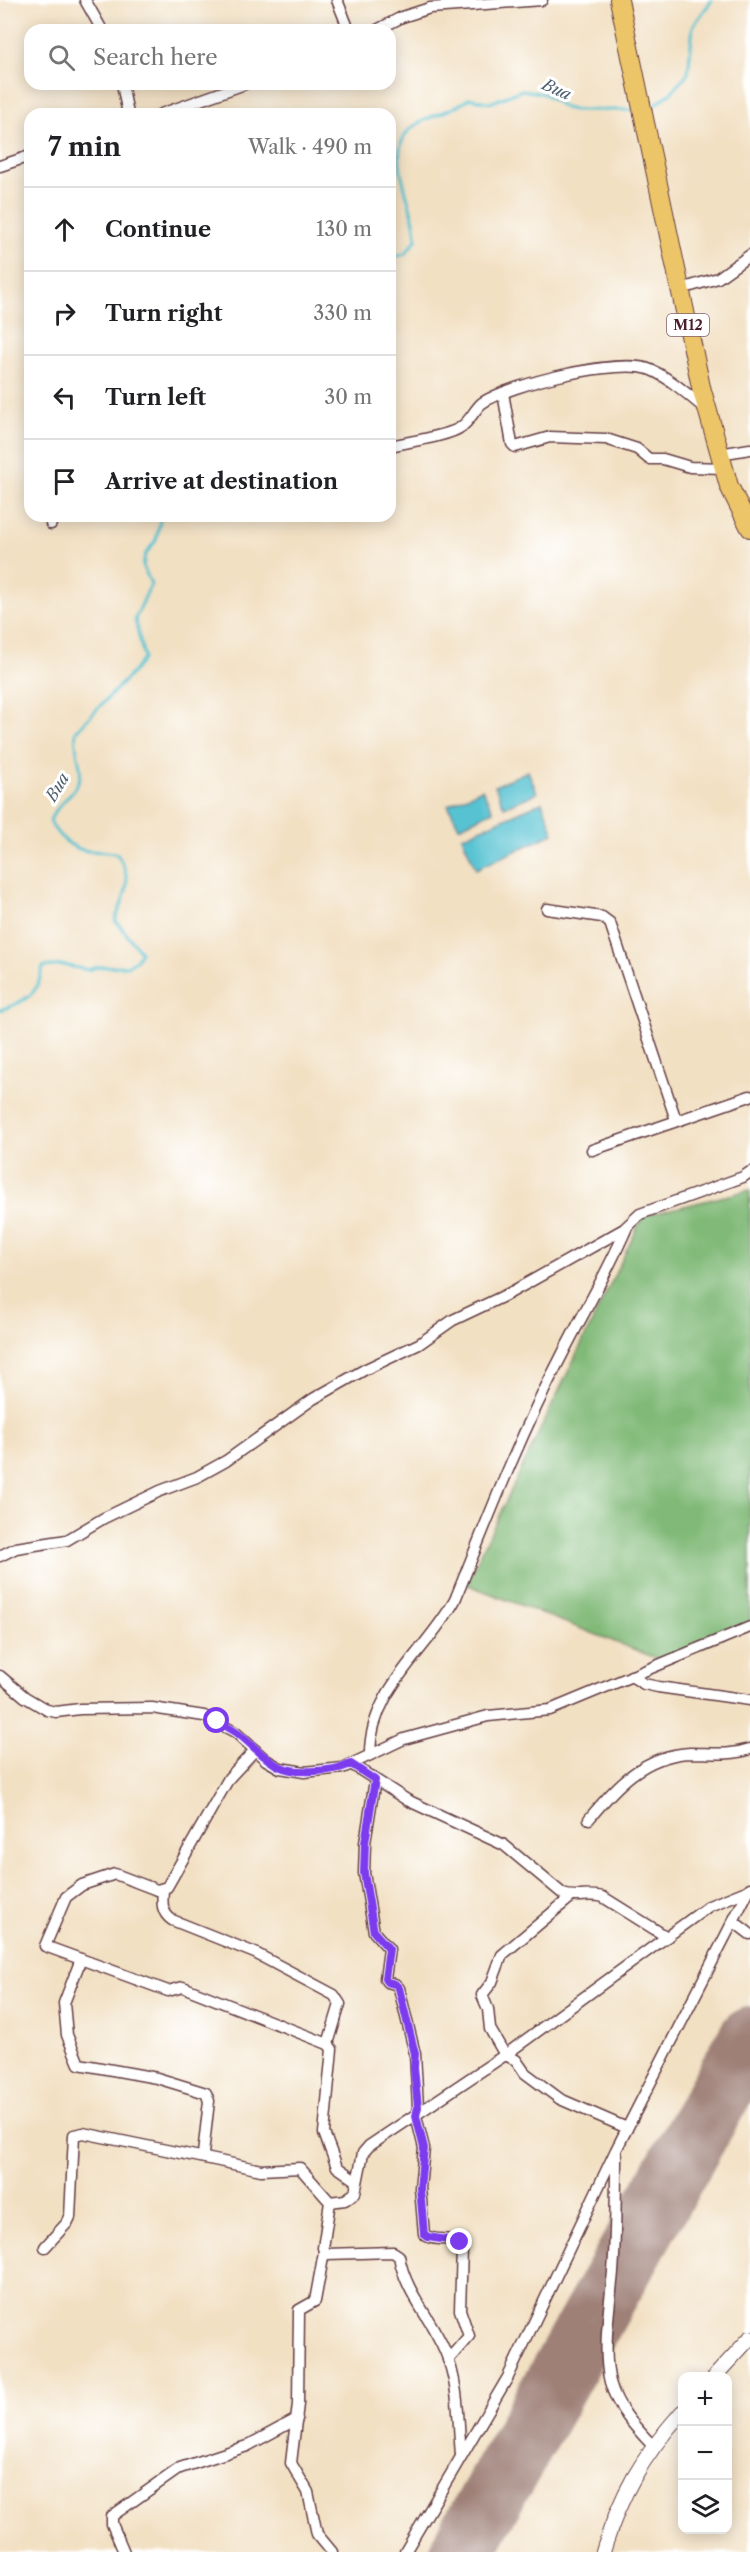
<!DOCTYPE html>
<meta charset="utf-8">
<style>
body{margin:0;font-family:"Libre Caslon Text",serif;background:#f6f6f6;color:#202124}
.controls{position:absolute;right:18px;bottom:18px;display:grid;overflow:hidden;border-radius:12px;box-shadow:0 3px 15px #0003}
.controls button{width:54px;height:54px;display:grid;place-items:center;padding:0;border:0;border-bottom:2px solid #e0e0e0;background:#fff;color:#202124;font:30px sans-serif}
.stop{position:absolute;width:18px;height:18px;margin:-14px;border:4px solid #7c3aed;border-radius:50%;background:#fff}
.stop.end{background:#7c3aed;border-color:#fff;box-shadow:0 2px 6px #0008}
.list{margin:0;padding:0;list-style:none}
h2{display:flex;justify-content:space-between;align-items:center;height:78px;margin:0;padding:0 24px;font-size:26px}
h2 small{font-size:20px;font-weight:400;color:#757577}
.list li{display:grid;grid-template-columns:39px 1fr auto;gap:18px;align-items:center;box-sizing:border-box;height:84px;padding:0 24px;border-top:2px solid #e0e0e0}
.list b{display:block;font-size:22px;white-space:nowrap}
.list em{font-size:20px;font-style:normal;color:#757577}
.icon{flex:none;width:33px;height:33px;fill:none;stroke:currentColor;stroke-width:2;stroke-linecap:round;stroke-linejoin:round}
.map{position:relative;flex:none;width:750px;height:2552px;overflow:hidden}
.search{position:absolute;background:#fff;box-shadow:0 3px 15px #0003;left:24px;top:24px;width:372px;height:66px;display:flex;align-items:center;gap:15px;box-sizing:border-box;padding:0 21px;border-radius:18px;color:#757577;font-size:22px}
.panel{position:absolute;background:#fff;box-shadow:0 3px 15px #0003;left:24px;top:108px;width:372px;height:414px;border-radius:18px}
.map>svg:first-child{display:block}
.forest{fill:#81ba78;stroke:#666c52;stroke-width:1.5}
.water{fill:#57c2d2;stroke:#50707e;stroke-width:1.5}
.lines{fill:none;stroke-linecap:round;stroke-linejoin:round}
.stream{stroke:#57c2d2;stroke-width:3}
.runway{stroke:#9e8077;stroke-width:64}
.minor-casing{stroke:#633c42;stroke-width:13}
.tertiary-casing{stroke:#633c42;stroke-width:16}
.trunk-casing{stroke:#633c42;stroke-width:20}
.minor{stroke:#fff;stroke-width:10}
.tertiary{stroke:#fff;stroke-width:14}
.trunk{stroke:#edc569;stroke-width:18}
.route{stroke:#7c3aed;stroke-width:8}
.labels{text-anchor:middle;stroke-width:6;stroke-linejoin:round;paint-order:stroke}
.shield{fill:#fff;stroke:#80626b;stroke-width:1.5}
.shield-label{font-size:14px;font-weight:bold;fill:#4a1f2b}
.water-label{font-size:16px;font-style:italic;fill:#4f606e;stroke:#fff}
</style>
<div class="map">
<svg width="750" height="2552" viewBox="0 0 750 2552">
<rect width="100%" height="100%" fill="#fff"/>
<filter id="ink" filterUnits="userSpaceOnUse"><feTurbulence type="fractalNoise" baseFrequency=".0167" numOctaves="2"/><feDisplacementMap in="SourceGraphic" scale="12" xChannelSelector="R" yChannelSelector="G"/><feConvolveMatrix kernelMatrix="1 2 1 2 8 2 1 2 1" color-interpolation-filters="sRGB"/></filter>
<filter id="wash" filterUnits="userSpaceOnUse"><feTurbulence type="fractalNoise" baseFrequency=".008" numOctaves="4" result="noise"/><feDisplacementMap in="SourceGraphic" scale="24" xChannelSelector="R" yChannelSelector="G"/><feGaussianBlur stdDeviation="1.35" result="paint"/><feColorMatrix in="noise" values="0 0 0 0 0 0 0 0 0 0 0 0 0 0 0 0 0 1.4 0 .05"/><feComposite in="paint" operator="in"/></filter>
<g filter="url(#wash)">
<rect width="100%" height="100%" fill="#f2e0c3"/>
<polygon class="forest" points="750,1190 750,1625 666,1662 466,1584 643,1216"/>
<g class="water">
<polygon points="528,771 537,793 504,807 495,786"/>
<polygon points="482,789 493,811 459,827 448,805"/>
<polygon points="542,802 554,833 476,869 462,837"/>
</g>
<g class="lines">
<g class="stream">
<polyline points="650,108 670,94 688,73 693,26 712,0"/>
<path d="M390,258L405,254L416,240C418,209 380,150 413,127C430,114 451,113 470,98L490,103L522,90L545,94L565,108L574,110H637"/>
<path d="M0,1010C13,1006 31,999 37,986C40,981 41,973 43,967L63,965L88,970L97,967L127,966L136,960L141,952L115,920C126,894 134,880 117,854C108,851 99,852 89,851C73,850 55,835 50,820C57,804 75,794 80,777C83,766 73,748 76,731L132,673L144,658L135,619L151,584L143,566L145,555L156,540L160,521L157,516"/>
</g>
<polyline class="runway" points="461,2552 750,2039"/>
</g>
</g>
<g filter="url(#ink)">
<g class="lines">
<g class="minor-casing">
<g id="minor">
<polyline points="85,0 102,30"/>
<polyline points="337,0 349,30"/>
<polyline points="377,30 402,17 430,8 542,0"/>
<polyline points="122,84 128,114"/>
<polyline points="161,114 245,84"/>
<polyline points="0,166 30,156"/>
<polyline points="681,289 718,278 750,255"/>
<polyline points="503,393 512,444 515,447 550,437 606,439 637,449 649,459 663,459 690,467 723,468"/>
<path d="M390,446C406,442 450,436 461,427C470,421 474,410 482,403C510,384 620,357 651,370C672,379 690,397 707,410"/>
<polyline points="719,454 750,449"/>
<polyline points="51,524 52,516"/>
<polyline points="547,909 602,917 610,923 676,1120"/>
<polyline points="592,1150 750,1096"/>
<polyline points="0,1556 16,1548 67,1540 104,1518 160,1491 197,1477 226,1461 313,1399 364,1370 419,1344 453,1320 508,1294 624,1229 640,1214 743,1177 750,1172"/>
<polyline points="0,1676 25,1697 47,1710 56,1712 80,1709 152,1708 204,1716 235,1732 266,1760 280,1768 304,1772 343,1768 404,1739 488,1716 550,1710 750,1627"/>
<polyline points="631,1676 644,1684 658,1687 750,1700"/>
<polyline points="255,1750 229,1778 167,1887 157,1890 115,1874 82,1885 66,1897 45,1946 168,1991 183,1987 328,2044 332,2049 324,2133 337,2167 357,2181"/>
<path d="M370,1755C369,1691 427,1651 455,1600C488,1518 520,1435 561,1357C583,1313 608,1272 627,1227"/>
<path d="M351,1764L407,1800L504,1845L563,1894C576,1899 590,1893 603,1897L667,1937"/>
<path d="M375,1780L365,1843L364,1873L374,1932L389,1949L385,1979L387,1982L395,1984L399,1988L415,2054L418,2107L416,2116L424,2148L420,2188L424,2234C432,2242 449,2237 460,2242L462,2248L460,2310L469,2336L448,2360"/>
<path d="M589,1819C616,1786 644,1755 690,1753C711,1753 730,1756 750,1749"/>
<path d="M163,1890C162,1903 161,1912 172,1920L255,1953L334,1995L340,2004L328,2044"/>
<polyline points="571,1897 502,1955 492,1982 482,1995 488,2009 490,2029 505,2055 516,2060 525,2073 560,2099 627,2128"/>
<polyline points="733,1921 750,1934"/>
<path d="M81,1959L64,2003L67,2035L79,2064L157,2078L206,2093L209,2101L203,2154L205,2158L261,2170L300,2168L330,2202L323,2248L327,2254L393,2252L399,2256C405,2292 431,2318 445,2351C459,2383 458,2420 461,2455"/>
<path d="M616,2153C616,2193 616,2233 613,2272C610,2305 602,2350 610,2382C617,2408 635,2427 653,2446"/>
<polyline points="330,2202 345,2200 355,2193 363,2153 369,2146 505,2055 709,1906 749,1890"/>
<polyline points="45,2247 67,2223 70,2217 74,2135 83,2133 205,2158"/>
<polyline points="324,2252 315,2301 299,2310 298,2404 291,2463 308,2492 317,2534 332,2552"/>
<polyline points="124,2552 112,2524 112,2516 180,2468 247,2446 297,2419"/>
<polyline points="405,2552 508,2377 616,2150 750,1888"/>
</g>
</g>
<g class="tertiary-casing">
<g id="tertiary">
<polyline points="715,2376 750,2338"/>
<path d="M603,2552C620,2495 642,2457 682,2412"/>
</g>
</g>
<g class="trunk-casing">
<polyline id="trunk" points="619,0 701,387 729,486 750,528"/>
</g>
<use href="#minor" class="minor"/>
<use href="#tertiary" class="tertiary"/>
<use href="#trunk" class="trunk"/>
</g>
</g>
<g class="lines" filter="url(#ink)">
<path class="route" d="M217,1721C225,1726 234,1730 241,1736C268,1759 276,1774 315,1771C328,1771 339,1769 351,1764L375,1780L365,1843L364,1873L374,1932L389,1949L385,1979L387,1982L395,1984L399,1988L415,2054L414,2068L418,2107L416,2116L424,2148L420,2188L424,2234L428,2237L460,2242"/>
</g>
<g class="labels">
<rect class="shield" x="667" y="314" width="42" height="22" rx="4.5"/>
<g class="shield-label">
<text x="688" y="330">M12</text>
</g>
<g class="water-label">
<text transform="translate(557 89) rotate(24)" y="6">Bua</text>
<text transform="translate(57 787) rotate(-59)" y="6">Bua</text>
</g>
</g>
</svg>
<div class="controls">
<button>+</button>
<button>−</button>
<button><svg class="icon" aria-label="layers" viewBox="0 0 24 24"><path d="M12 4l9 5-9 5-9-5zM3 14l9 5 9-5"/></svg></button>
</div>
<div class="stop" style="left:217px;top:1721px"></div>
<div class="stop end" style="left:460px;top:2242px"></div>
<div class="search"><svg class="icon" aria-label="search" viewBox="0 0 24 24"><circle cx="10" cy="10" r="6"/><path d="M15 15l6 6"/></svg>Search here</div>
<section class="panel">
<h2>7 min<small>Walk · 490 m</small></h2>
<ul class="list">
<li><svg class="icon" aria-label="ahead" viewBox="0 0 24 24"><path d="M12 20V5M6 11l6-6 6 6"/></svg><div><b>Continue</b></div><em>130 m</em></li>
<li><svg class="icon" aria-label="right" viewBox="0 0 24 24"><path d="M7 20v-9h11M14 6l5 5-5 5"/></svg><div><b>Turn right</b></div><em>330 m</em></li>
<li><svg class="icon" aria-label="left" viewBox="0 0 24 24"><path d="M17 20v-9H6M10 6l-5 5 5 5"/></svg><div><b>Turn left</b></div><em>30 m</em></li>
<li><svg class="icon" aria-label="arrive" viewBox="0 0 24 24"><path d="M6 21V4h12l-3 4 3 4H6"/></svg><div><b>Arrive at destination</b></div></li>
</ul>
</section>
</div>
